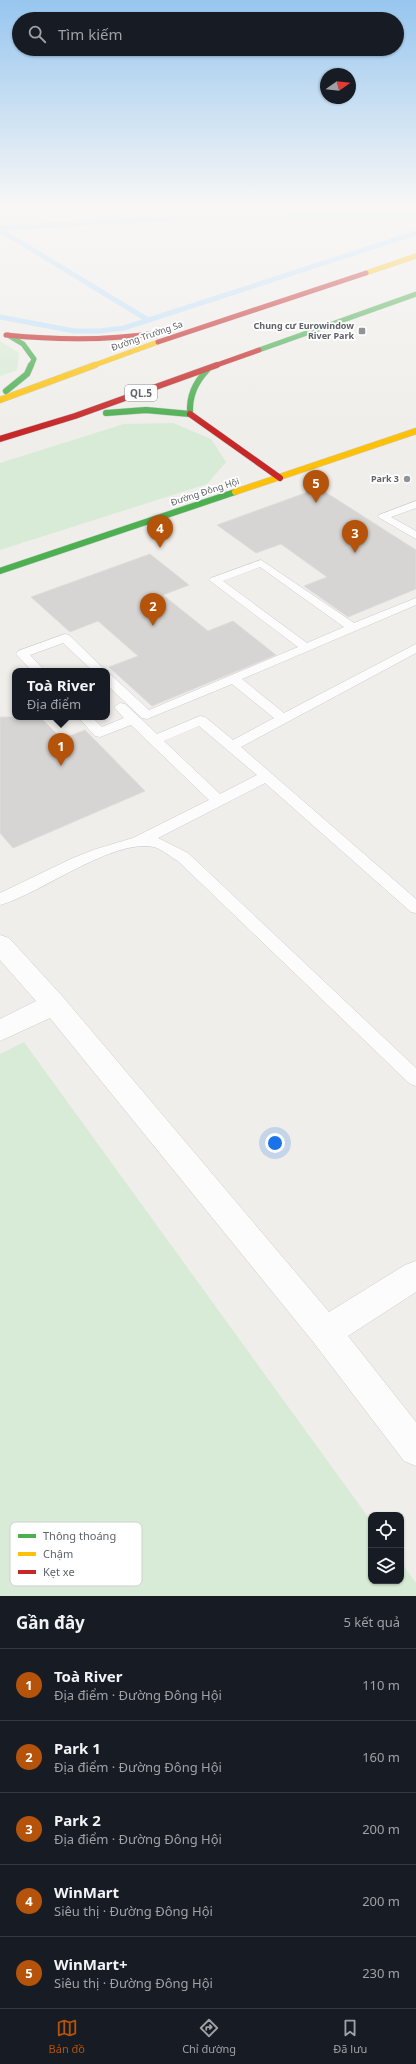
<!DOCTYPE html>
<html lang="vi">
<meta charset="utf-8">
<style>
body{margin:0;font-family:"Noto Sans",sans-serif;background:#20242c;color:#f1f3f6}
.controls{position:absolute;right:12px;bottom:12px;display:grid;overflow:hidden;border-radius:8px;box-shadow:0 1px 3px #0004}
.controls button{width:36px;height:36px;display:grid;place-items:center;padding:0;border:0;border-bottom:1px solid #363941;background:#171b24;color:#f1f3f6;font:20px sans-serif}
.compass{position:absolute;left:320px;top:68px;width:36px;height:36px;border-radius:50%;background:#171b24;box-shadow:0 1px 3px #0004;rotate:76deg}
.you{position:absolute;left:275px;top:1143px;width:14px;height:14px;margin:-10px;border:3px solid #fff;border-radius:50%;background:#1a73e8;box-shadow:0 0 0 6px #1a73e833}
.badge{display:grid;place-items:center;width:26px;height:26px;border-radius:50%;background:#b45309;color:#fff;font-size:13px;font-weight:700}
.pin{position:absolute;translate:-50% -33px;filter:drop-shadow(0 1px 2px #0008)}
.pin::after{content:'';position:absolute;top:21px;width:14px;height:12px;background:inherit;clip-path:polygon(0 0,100% 0,50% 100%)}
.popup{position:absolute;left:12px;top:668px;width:98px;height:52px;box-sizing:border-box;display:grid;place-content:center;border-radius:8px;background:#171b24;filter:drop-shadow(0 1px 3px #0005);font-size:13px;white-space:nowrap;color:#9ea1a6}
.popup b{font-size:15px;color:#f1f3f6}
.popup::after{content:'';position:absolute;left:50%;top:100%;margin-left:-8px;border:8px solid transparent;border-top-color:#171b24}
.list{margin:0;padding:0;list-style:none}
h2{display:flex;justify-content:space-between;align-items:center;height:52px;margin:0;padding:0 16px;font-size:17px}
h2 small{font-size:13px;font-weight:400;color:#9ea1a6}
.list li{display:grid;grid-template-columns:26px 1fr auto;gap:12px;align-items:center;box-sizing:border-box;height:72px;padding:0 16px;border-top:1px solid #363941}
.list b{display:block;font-size:15px;white-space:nowrap}
.list p{margin:0;font-size:13px;white-space:nowrap;color:#9ea1a6}
.list em{font-size:13px;font-style:normal;color:#9ea1a6}
.icon{flex:none;width:22px;height:22px;fill:none;stroke:currentColor;stroke-width:2;stroke-linecap:round;stroke-linejoin:round}
.map{position:relative;flex:none;width:416px;height:1596px;overflow:hidden}
.search{position:absolute;background:#171b24;box-shadow:0 1px 3px #0004;left:12px;right:12px;top:12px;height:44px;display:flex;align-items:center;gap:10px;box-sizing:border-box;padding:0 14px;border-radius:22px;color:#9ea1a6;font-size:15px}
.sheet{height:412px;background:#171b24}
nav{display:flex;justify-content:space-around;align-items:center;box-sizing:border-box;height:56px;border-top:1px solid #363941;background:#171b24;font-size:11px;color:#9ea1a6}
nav a{display:grid;justify-items:center;gap:2px}
nav .on{color:#b45309}
.map>svg:first-child{display:block}
.green{fill:#d8ebd6}
.lines{fill:none;stroke-linecap:round;stroke-linejoin:round}
.stream{stroke:#bfe0f9;stroke-width:5}
.building{fill:#d6d5d3;stroke:#deddd9}
.lane-casing{stroke:#cbcccc;stroke-width:1}
.street-casing{stroke:#cbcccc;stroke-width:1}
.fast-far1-casing{stroke:#cacacb;stroke-width:5.5}
.fast-casing{stroke:#cacacb;stroke-width:7}
.slow-far1-casing{stroke:#cacacb;stroke-width:5.5}
.slow-casing{stroke:#cacacb;stroke-width:7}
.jam-far1-casing{stroke:#cacacb;stroke-width:5.5}
.jam-casing{stroke:#cacacb;stroke-width:7}
.lane{fill:#fdfcfc;fill-rule:evenodd}
.street{fill:#fdfcfc;fill-rule:evenodd}
.fast-far1{stroke:#4caf50;stroke-width:5}
.fast{stroke:#4caf50;stroke-width:6}
.slow-far1{stroke:#ffc107;stroke-width:5}
.slow{stroke:#ffc107;stroke-width:6}
.jam-far1{stroke:#c62828;stroke-width:5}
.jam{stroke:#c62828;stroke-width:6}
.poi-dot{fill:#919496;stroke:#fff;stroke-width:1.5}
.labels{text-anchor:middle;stroke-width:3.5;stroke-linejoin:round;paint-order:stroke}
.far-poi-label{font-size:9px;font-weight:bold;fill:#5f6368;stroke:#fff;text-anchor:end}
.far-street-label{font-size:9px;fill:#5f6368;stroke:#fff}
.shield{fill:#fff;stroke:#8f9295;stroke-width:1}
.shield-label{font-size:10px;font-weight:bold;fill:#5f6368}
.key{fill:#fff;stroke:#cfd0d2;stroke-width:1}
.key-label{font-size:11px;fill:#5f6368}
</style>
<div class="map">
<svg width="416" height="1596" viewBox="0 0 416 1596">
<rect width="100%" height="100%" fill="#efeeea"/>
<g class="green">
<polygon points="0,341 19,353 17,370 0,376"/>
<polygon points="173,423 211,439 226,462 207,484 0,550 0,463 124,424"/>
<polygon points="24,1042 371,1521 371,1581 401,1581 401,1562 416,1583 416,1596 0,1596 0,1054"/>
</g>
<g class="lines">
<g class="stream">
<polyline points="0,228 175,218 416,215"/>
<polyline points="0,230 148,320"/>
<polyline points="0,317 74,331 99,331 124,328 416,233"/>
</g>
</g>
<g class="building">
<polygon points="319,488 416,550 416,589 348,617 304,586 327,577 281,544 256,553 217,525"/>
<polygon points="150,554 189,585 163,595 208,631 233,621 276,655 152,706 109,667 138,656 98,621 70,632 31,597"/>
<polygon points="0,717 40,717 62,739 85,730 145,791 13,848 0,833"/>
</g>
<g class="lines">
<g class="lane-casing">
<g id="lane">
<polygon points="416,501 416,508 391,517 416,531 416,539 378,517 379,515"/>
<path d="M261,560L354,623L416,598V605L242,679L284,713L416,644V653L241,747L416,899V913L411,912L265,783L158,838L188,853L416,1068V1086L410,1084L178,861C170,857 162,849 154,847C113,838 40,894 0,905V893L73,858L96,849L133,838L209,800L131,725L100,737L95,736L78,717H92L102,727L124,718L114,707L120,703L125,704L157,734L200,716L205,717L233,740L274,718L232,684L147,719L142,718L107,685V674L111,675L149,710L298,647L209,580L211,578ZM260,567L344,627L307,643L223,581ZM199,726L257,775L220,794L164,741Z"/>
<polygon points="65,634 69,635 106,671 93,671 63,643 30,655 45,671 32,671 16,654 18,651"/>
</g>
</g>
<g class="street-casing">
<polygon id="street" points="0,935 9,938 63,997 329,1312 405,1265 416,1261 416,1292 348,1336 416,1422 416,1466 404,1461 314,1343 50,1018 0,1041 0,1019 36,1001 0,960"/>
</g>
<g class="fast-far1-casing">
<g id="fast-far1">
<polyline points="8,335 23,344 34,359 31,366"/>
<polyline points="259,350 416,294"/>
</g>
</g>
<g class="fast-casing">
<g id="fast">
<polyline points="6,391 27,374 31,365"/>
<path d="M106,413L146,410L190,414C189,396 195,383 207,370"/>
<polyline points="0,571 235,492"/>
</g>
</g>
<g class="slow-far1-casing">
<g id="slow-far1">
<polyline points="366,273 416,256"/>
<polyline points="92,366 158,342"/>
</g>
</g>
<g class="slow-casing">
<g id="slow">
<polyline points="0,400 95,365"/>
<polyline points="235,492 416,431"/>
</g>
</g>
<g class="jam-far1-casing">
<g id="jam-far1">
<path d="M6,335C56,340 106,341 156,333"/>
<polyline points="158,342 366,273"/>
<polyline points="214,366 259,350"/>
</g>
</g>
<g class="jam-casing">
<g id="jam">
<polyline points="190,414 280,478"/>
<polyline points="0,439 75,416 217,365"/>
</g>
</g>
<use href="#lane" class="lane"/>
<use href="#street" class="street"/>
<use href="#fast-far1" class="fast-far1"/>
<use href="#fast" class="fast"/>
<use href="#slow-far1" class="slow-far1"/>
<use href="#slow" class="slow"/>
<use href="#jam-far1" class="jam-far1"/>
<use href="#jam" class="jam"/>
</g>
<linearGradient id="sky" x2="0" y2="1"><stop stop-color="#97c6ef"/><stop offset="0.48" stop-color="#f8f7f6"/><stop offset="1" stop-color="#f8f7f6" stop-opacity="0"/></linearGradient>
<rect width="416" height="428" fill="url(#sky)"/>
<g class="poi-dot">
<rect x="358" y="327" width="8" height="8" rx="2"/>
<circle cx="407" cy="479" r="4"/>
</g>
<g class="labels">
<g class="far-poi-label">
<text x="354" y="329">Chung cư Eurowindow<tspan x="354" dy="10">River Park</tspan></text>
<text x="399" y="482">Park 3</text>
</g>
<g class="far-street-label">
<text transform="translate(147 336) rotate(-19)" y="3">Đường Trường Sa</text>
<text transform="translate(205 492) rotate(-18)" y="3">Đường Đông Hội</text>
</g>
<rect class="shield" x="125" y="385" width="32" height="16" rx="3"/>
<g class="shield-label">
<text x="141" y="397">QL.5</text>
</g>
</g>
<rect x="10" y="1522" width="132" height="64" rx="6" class="key"/>
<rect x="18" y="1534" width="18" height="4" fill="#4caf50"/>
<rect x="18" y="1552" width="18" height="4" fill="#ffc107"/>
<rect x="18" y="1570" width="18" height="4" fill="#c62828"/>
<g class="key-label">
<text x="43" y="1540">Thông thoáng</text>
<text x="43" y="1558">Chậm</text>
<text x="43" y="1576">Kẹt xe</text>
</g>
</svg>
<div class="controls">
<button><svg class="icon" aria-label="locate" viewBox="0 0 24 24"><circle cx="12" cy="12" r="6"/><path d="M12 2v4M12 18v4M2 12h4M18 12h4"/></svg></button>
<button><svg class="icon" aria-label="layers" viewBox="0 0 24 24"><path d="M12 4l9 5-9 5-9-5zM3 14l9 5 9-5"/></svg></button>
</div>
<svg class="compass" viewBox="-18 -18 36 36"><path d="M0-13l5 13h-10z" fill="#e53935"/><path d="M0 13l5-13h-10z" fill="#9ea1a6"/></svg>
<div class="you"></div>
<div class="pin badge" style="left:61px;top:766px">1</div>
<div class="popup"><b>Toà River</b>Địa điểm</div>
<div class="pin badge" style="left:153px;top:626px">2</div>
<div class="pin badge" style="left:355px;top:553px">3</div>
<div class="pin badge" style="left:160px;top:548px">4</div>
<div class="pin badge" style="left:316px;top:503px">5</div>
<div class="search"><svg class="icon" aria-label="search" viewBox="0 0 24 24"><circle cx="10" cy="10" r="6"/><path d="M15 15l6 6"/></svg>Tìm kiếm</div>
</div>
<section class="sheet">
<h2>Gần đây<small>5 kết quả</small></h2>
<ul class="list">
<li><span class="badge">1</span><div><b>Toà River</b><p>Địa điểm · Đường Đông Hội</p></div><em>110 m</em></li>
<li><span class="badge">2</span><div><b>Park 1</b><p>Địa điểm · Đường Đông Hội</p></div><em>160 m</em></li>
<li><span class="badge">3</span><div><b>Park 2</b><p>Địa điểm · Đường Đông Hội</p></div><em>200 m</em></li>
<li><span class="badge">4</span><div><b>WinMart</b><p>Siêu thị · Đường Đông Hội</p></div><em>200 m</em></li>
<li><span class="badge">5</span><div><b>WinMart+</b><p>Siêu thị · Đường Đông Hội</p></div><em>230 m</em></li>
</ul>
</section>
<nav>
<a class="on"><svg class="icon" aria-label="map" viewBox="0 0 24 24"><path d="M3 6l6-2 6 2 6-2v14l-6 2-6-2-6 2zM9 4v14M15 6v14"/></svg>Bản đồ</a>
<a><svg class="icon" aria-label="directions" viewBox="0 0 24 24"><path d="M12 3l9 9-9 9-9-9zM9 14v-3h6M13 9l2 2-2 2"/></svg>Chỉ đường</a>
<a><svg class="icon" aria-label="saved" viewBox="0 0 24 24"><path d="M7 4h10v16l-5-4-5 4z"/></svg>Đã lưu</a>
</nav>
